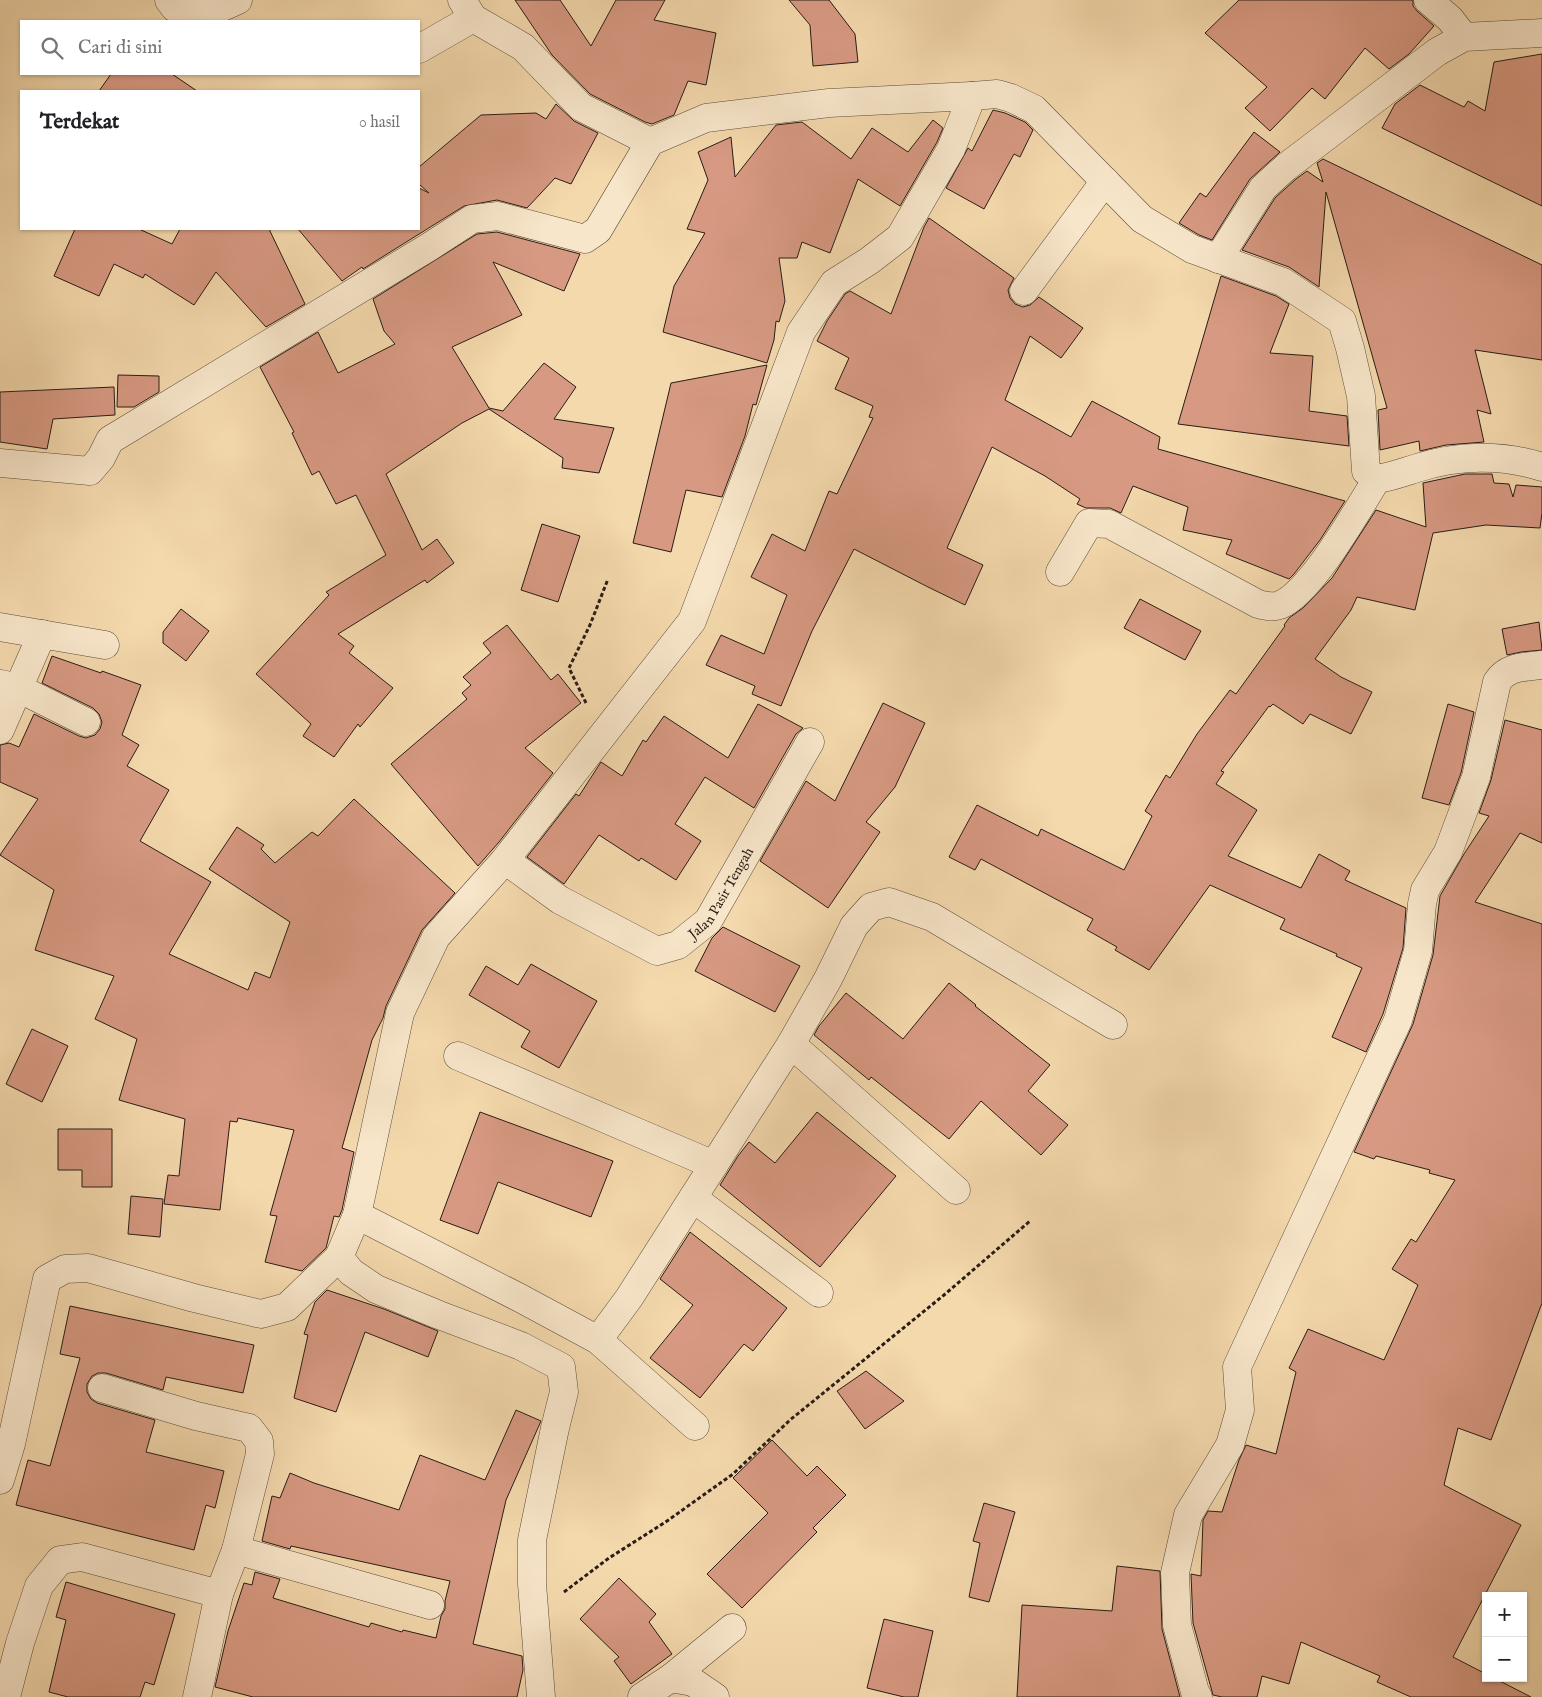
<!DOCTYPE html>
<html lang="id">
<meta charset="utf-8">
<style>
body{margin:0;font-family:"IM FELL English",serif;background:#f2f2f2;color:#202124}
.controls{position:absolute;right:15px;bottom:15px;display:grid;overflow:hidden;border-radius:0px;box-shadow:0 1px 4px #0004}
.controls button{width:45px;height:45px;display:grid;place-items:center;padding:0;border:0;border-bottom:1px solid #e0e0e0;background:#fff;color:#202124;font:25px sans-serif}
.list{margin:0;padding:0;list-style:none}
h2{display:flex;justify-content:space-between;align-items:center;height:65px;margin:0;padding:0 20px;font-size:21px}
h2 small{font-size:16px;font-weight:400;color:#757577}
.icon{flex:none;width:28px;height:28px;fill:none;stroke:currentColor;stroke-width:2;stroke-linecap:round;stroke-linejoin:round}
.map{position:relative;flex:none;width:1542px;height:1697px;overflow:hidden}
.search{position:absolute;background:#fff;box-shadow:0 1px 4px #0004;left:20px;top:20px;width:400px;height:55px;display:flex;align-items:center;gap:12px;box-sizing:border-box;padding:0 18px;border-radius:0px;color:#757577;font-size:19px}
.panel{position:absolute;background:#fff;box-shadow:0 1px 4px #0004;left:20px;top:90px;width:400px;height:140px;border-radius:0px}
.map>svg:first-child{display:block}
.building{fill:#d79982;stroke:#291c15}
.lines{fill:none;stroke-linecap:round;stroke-linejoin:round}
.minor-casing{stroke:#5c4b3b;stroke-width:29}
.path{stroke:#291c15;stroke-width:3;stroke-dasharray:4 2.5;stroke-linecap:butt}
.minor{stroke:#f8e6ca;stroke-width:28}
.labels{text-anchor:middle;stroke-width:4;stroke-linejoin:round;paint-order:stroke}
.street-label{font-size:14px;fill:#291c15;stroke:#f8e6ca}
</style>
<div class="map">
<svg width="1542" height="1697" viewBox="0 0 1542 1697">
<rect width="100%" height="100%" fill="#f4d9ad"/>
<filter id="stains"><feTurbulence type="fractalNoise" baseFrequency=".004" numOctaves="4"/><feColorMatrix values="0 0 0 0 .2 0 0 0 0 .09 0 0 0 0 .02 0 0 0 .5 -.17"/></filter>
<radialGradient id="worn" r=".72"><stop offset=".6" stop-color="#630" stop-opacity="0"/><stop offset="1" stop-color="#630" stop-opacity=".3"/></radialGradient>
<g class="building">
<polygon points="515,0 560,0 591,46 616,0 665,0 654,20 716,33 706,85 688,81 674,115 652,124 645,122 590,94 552,55"/>
<polygon points="789,0 829,0 855,34 858,62 813,66 810,25"/>
<polygon points="1239,0 1413,0 1413,6 1417,11 1434,26 1409,54 1389,69 1365,48 1325,99 1312,88 1270,131 1245,108 1267,87 1205,33"/>
<polygon points="1542,54 1542,206 1382,128 1395,104 1420,85 1464,107 1468,101 1485,111 1494,62"/>
<polygon points="111,74 172,74 197,91 99,91"/>
<polygon points="556,104 574,121 598,133 571,184 555,178 527,208 497,200 464,206 363,269 362,267 342,281 298,229 419,229 419,188 429,193 419,184 419,167 481,115 536,113 546,119"/>
<polygon points="993,110 1005,113 1025,122 1033,130 1020,157 1014,154 984,209 946,188 968,148 972,151"/>
<polygon points="933,120 943,128 937,142 900,206 858,179 830,253 802,242 797,258 779,258 785,301 779,322 776,321 774,340 767,363 663,332 674,286 705,233 687,229 708,180 698,152 731,137 735,177 776,125 802,122 851,159 872,128 908,152"/>
<polygon points="1254,132 1280,152 1250,179 1212,240 1199,235 1179,223 1200,193 1206,197"/>
<polygon points="1323,159 1542,265 1542,360 1475,350 1491,414 1477,410 1484,442 1446,445 1420,451 1419,441 1380,450 1378,410 1387,408 1326,192 1319,287 1289,267 1242,250 1275,198 1296,179 1307,171 1323,182 1317,163"/>
<polygon points="929,218 1014,278 1008,290 1010,298 1015,304 1023,307 1030,305 1039,297 1083,328 1061,358 1030,336 1005,400 1071,437 1092,401 1160,437 1158,449 1345,501 1320,540 1294,574 1289,579 1226,554 1232,540 1183,530 1188,507 1133,486 1121,513 1110,508 1086,508 1077,504 1080,499 1045,476 992,447 947,548 983,565 965,605 928,587 854,549 812,631 781,706 752,694 755,686 706,665 721,635 764,654 787,595 751,577 772,534 805,551 829,491 837,494 873,418 869,417 873,406 835,389 849,358 817,341 827,321 845,294 850,291 891,314 924,227"/>
<polygon points="75,229 139,229 172,244 180,229 269,229 305,304 266,327 216,272 194,305 145,274 143,278 114,264 99,296 54,276"/>
<polygon points="497,232 580,254 564,291 493,262 522,315 452,347 489,408 503,411 544,363 576,387 554,419 614,428 599,473 562,468 563,458 489,409 462,423 386,474 422,550 437,539 454,563 427,583 425,580 338,634 354,646 349,653 393,688 360,727 358,724 334,757 303,736 311,724 256,674 329,595 326,592 386,555 356,495 336,504 319,471 312,475 292,433 294,432 260,367 318,332 338,373 395,344 384,331 373,299 477,234"/>
<polygon points="1221,276 1276,296 1289,304 1270,353 1313,356 1309,411 1347,416 1349,446 1178,424"/>
<polygon points="767,365 756,405 753,404 745,436 722,497 686,490 671,552 633,543 671,383"/>
<polygon points="118,375 159,376 159,392 134,407 117,407"/>
<polygon points="114,387 115,415 53,419 47,449 0,442 0,392"/>
<polygon points="1465,474 1492,474 1494,483 1509,484 1513,497 1516,485 1542,487 1542,513 1540,528 1486,525 1433,533 1415,610 1357,597 1351,610 1315,659 1341,677 1372,692 1351,734 1310,714 1303,724 1273,704 1270,707 1269,706 1221,771 1224,772 1216,784 1257,810 1228,856 1301,888 1319,854 1350,871 1345,880 1406,908 1403,948 1383,1014 1366,1052 1332,1037 1362,968 1336,956 1337,954 1280,929 1285,919 1210,885 1149,970 1115,950 1117,947 1087,930 1093,919 981,859 975,870 949,857 977,805 1038,836 1041,829 1124,870 1152,816 1145,811 1166,775 1170,778 1197,734 1230,690 1236,694 1285,626 1284,625 1289,618 1303,608 1332,578 1376,510 1426,527 1423,483"/>
<polygon points="542,524 580,536 558,602 521,590"/>
<polygon points="1140,599 1201,631 1185,660 1124,628"/>
<polygon points="181,609 209,631 186,661 163,643 163,632"/>
<polygon points="1539,622 1542,650 1521,652 1507,655 1502,629"/>
<polygon points="507,625 551,680 558,674 581,703 525,748 553,773 499,842 478,866 391,764 467,699 462,693 471,685 463,677 491,653 483,643"/>
<polygon points="52,656 101,673 102,671 141,685 122,735 139,745 127,766 169,790 140,841 211,882 169,954 248,990 255,972 270,978 290,922 209,869 237,827 264,845 261,849 275,863 312,832 318,836 354,799 455,893 422,930 386,1006 383,1018 372,1040 342,1148 354,1152 342,1210 339,1217 334,1216 326,1248 302,1271 265,1262 277,1216 270,1215 294,1130 238,1118 237,1122 230,1121 220,1210 164,1204 168,1175 179,1176 185,1119 119,1100 137,1039 95,1019 114,976 35,950 54,890 0,855 38,799 0,782 0,745 9,743 19,747 34,714 79,736 86,738 95,735 100,729 102,722 99,714 93,708 42,683"/>
<polygon points="883,703 925,723 895,787 866,822 880,832 828,908 760,861 806,781 835,801"/>
<polygon points="758,704 803,728 796,734 754,808 705,777 675,824 701,841 676,880 641,858 639,861 599,835 564,884 527,857 576,794 579,796 601,762 622,776 643,740 646,742 664,716 728,758"/>
<polygon points="1448,704 1474,712 1461,773 1449,805 1422,798"/>
<polygon points="1505,720 1542,730 1542,843 1520,833 1475,902 1542,924 1542,1303 1491,1440 1458,1428 1444,1485 1521,1525 1453,1657 1486,1674 1486,1678 1494,1678 1531,1697 1411,1697 1377,1682 1380,1676 1301,1642 1289,1684 1262,1676 1257,1697 1222,1697 1213,1695 1193,1623 1191,1574 1201,1576 1203,1520 1208,1511 1222,1512 1239,1460 1246,1445 1276,1454 1296,1372 1289,1368 1308,1329 1384,1360 1418,1285 1392,1269 1411,1239 1416,1242 1455,1180 1429,1173 1430,1170 1376,1156 1374,1159 1354,1152 1413,1024 1433,955 1440,896 1464,854 1489,816 1479,813 1491,780"/>
<polygon points="723,927 800,966 775,1012 695,971 712,938"/>
<polygon points="531,964 597,1001 559,1068 521,1047 530,1031 469,995 486,966 518,985"/>
<polygon points="949,983 976,1005 975,1006 1050,1065 1028,1091 1068,1125 1041,1155 981,1101 949,1139 871,1077 869,1080 814,1035 819,1026 846,993 903,1039"/>
<polygon points="32,1029 68,1046 42,1102 6,1084"/>
<polygon points="480,1112 613,1161 591,1217 498,1182 478,1234 440,1220"/>
<polygon points="817,1112 896,1176 820,1267 720,1185 738,1156 749,1142 775,1163"/>
<polygon points="58,1129 112,1129 112,1187 82,1187 82,1170 58,1170"/>
<polygon points="131,1196 163,1199 160,1237 128,1234"/>
<polygon points="690,1232 787,1308 753,1351 744,1344 700,1398 650,1358 693,1305 660,1279"/>
<polygon points="327,1290 384,1309 438,1331 428,1357 365,1332 336,1412 294,1398 308,1335 304,1334 315,1302"/>
<polygon points="70,1306 254,1345 243,1393 166,1377 163,1390 106,1373 98,1373 92,1376 87,1384 87,1392 91,1399 97,1403 155,1420 146,1452 224,1471 215,1508 206,1505 194,1550 16,1505 28,1460 50,1466 80,1358 60,1354"/>
<polygon points="866,1371 904,1401 865,1429 837,1391"/>
<polygon points="516,1410 541,1421 506,1500 473,1644 522,1656 523,1670 517,1697 253,1697 215,1687 228,1631 244,1583 252,1585 255,1572 280,1579 273,1598 369,1627 371,1623 402,1632 403,1630 436,1638 441,1616 445,1609 445,1601 450,1581 291,1546 290,1549 262,1541 272,1496 280,1498 290,1473 314,1483 399,1510 420,1455 485,1480"/>
<polygon points="772,1440 807,1476 817,1466 846,1495 813,1528 817,1532 742,1608 707,1574 768,1513 733,1478"/>
<polygon points="984,1503 1015,1512 989,1602 969,1597 980,1543 973,1541"/>
<polygon points="1117,1566 1160,1571 1162,1629 1180,1697 1017,1697 1022,1605 1112,1611"/>
<polygon points="619,1578 656,1614 649,1622 672,1654 631,1684 614,1661 619,1657 580,1619"/>
<polygon points="66,1582 175,1614 154,1685 145,1682 140,1697 68,1697 49,1692 66,1620 56,1617"/>
<polygon points="884,1619 933,1631 918,1697 904,1697 867,1688"/>
</g>
<g class="lines">
<g class="minor-casing">
<g id="minor">
<polyline points="169,0 175,8 190,13 207,14 238,0"/>
<polyline points="462,0 473,18 523,47 581,107 650,142"/>
<polyline points="1428,0 1450,19 1464,37"/>
<polyline points="419,49 473,18"/>
<polyline points="1218,259 1263,188 1286,167 1437,52 1464,37 1542,33"/>
<polyline points="1024,291 1105,181"/>
<polyline points="0,463 90,471 101,458 110,440 429,247 472,219 498,216 585,239 598,230 650,142 706,118 829,103 972,96"/>
<path d="M1060,572L1089,523L1109,524L1258,604C1266,606 1272,608 1280,605C1312,592 1357,510 1377,479C1391,477 1404,472 1417,468C1458,455 1502,454 1542,467"/>
<polyline points="0,627 105,645"/>
<polyline points="1,684 18,688 86,722"/>
<polyline points="0,730 42,634"/>
<path id="s1" d="M505,860L560,900L657,951L678,945L708,921L810,742"/>
<polyline points="791,1044 956,1190"/>
<polyline points="458,1056 714,1165"/>
<polyline points="693,1198 819,1293"/>
<polyline points="357,1215 520,1298 598,1340 629,1298 791,1044 828,979 854,926 871,907 889,902 932,917 1113,1025"/>
<polyline points="339,1257 351,1272 376,1289 439,1315 521,1346 561,1367 564,1392 555,1428 532,1540 532,1584 541,1697"/>
<polyline points="598,1340 695,1426"/>
<polyline points="102,1388 196,1416 249,1428 259,1441 260,1454 236,1550 219,1594 197,1697"/>
<polyline points="0,1480 11,1444 47,1279 65,1269 88,1268 194,1298 261,1314 287,1307 339,1257 357,1215 400,1013 436,937 505,860 692,621 801,332 834,283 869,261 900,237 951,149 972,96 997,94 1011,98 1034,109 1142,219 1192,249 1283,282 1342,321 1350,348 1361,396 1366,471 1377,479"/>
<polyline points="236,1550 430,1605"/>
<polyline points="671,1678 732,1628"/>
<polyline points="6,1697 20,1643 39,1586 60,1560 82,1557 219,1594"/>
<polyline points="642,1697 671,1678 693,1682 715,1697"/>
<path d="M1198,1697L1195,1692L1177,1625L1175,1573L1188,1515L1230,1445L1240,1410L1237,1367L1398,1020L1418,951L1422,904L1425,890L1448,852L1476,777L1497,682C1507,666 1525,667 1542,665"/>
</g>
</g>
<g class="path">
<polyline points="586,703 569,668 590,625 608,579"/>
<polyline points="564,1592 609,1558 667,1521 733,1474 790,1420 944,1295 1030,1221"/>
</g>
<use href="#minor" class="minor"/>
</g>
<g class="labels">
<g class="street-label">
<text dy="5" stroke="none"><textPath href="#s1" startOffset="268">Jalan Pasir Tengah</textPath></text>
</g>
</g>
<rect width="100%" height="100%" filter="url(#stains)"/>
<rect width="100%" height="100%" fill="url(#worn)"/>
</svg>
<div class="controls">
<button>+</button>
<button>−</button>
</div>
<div class="search"><svg class="icon" aria-label="search" viewBox="0 0 24 24"><circle cx="10" cy="10" r="6"/><path d="M15 15l6 6"/></svg>Cari di sini</div>
<section class="panel">
<h2>Terdekat<small>0 hasil</small></h2>
<ul class="list">
</ul>
</section>
</div>
